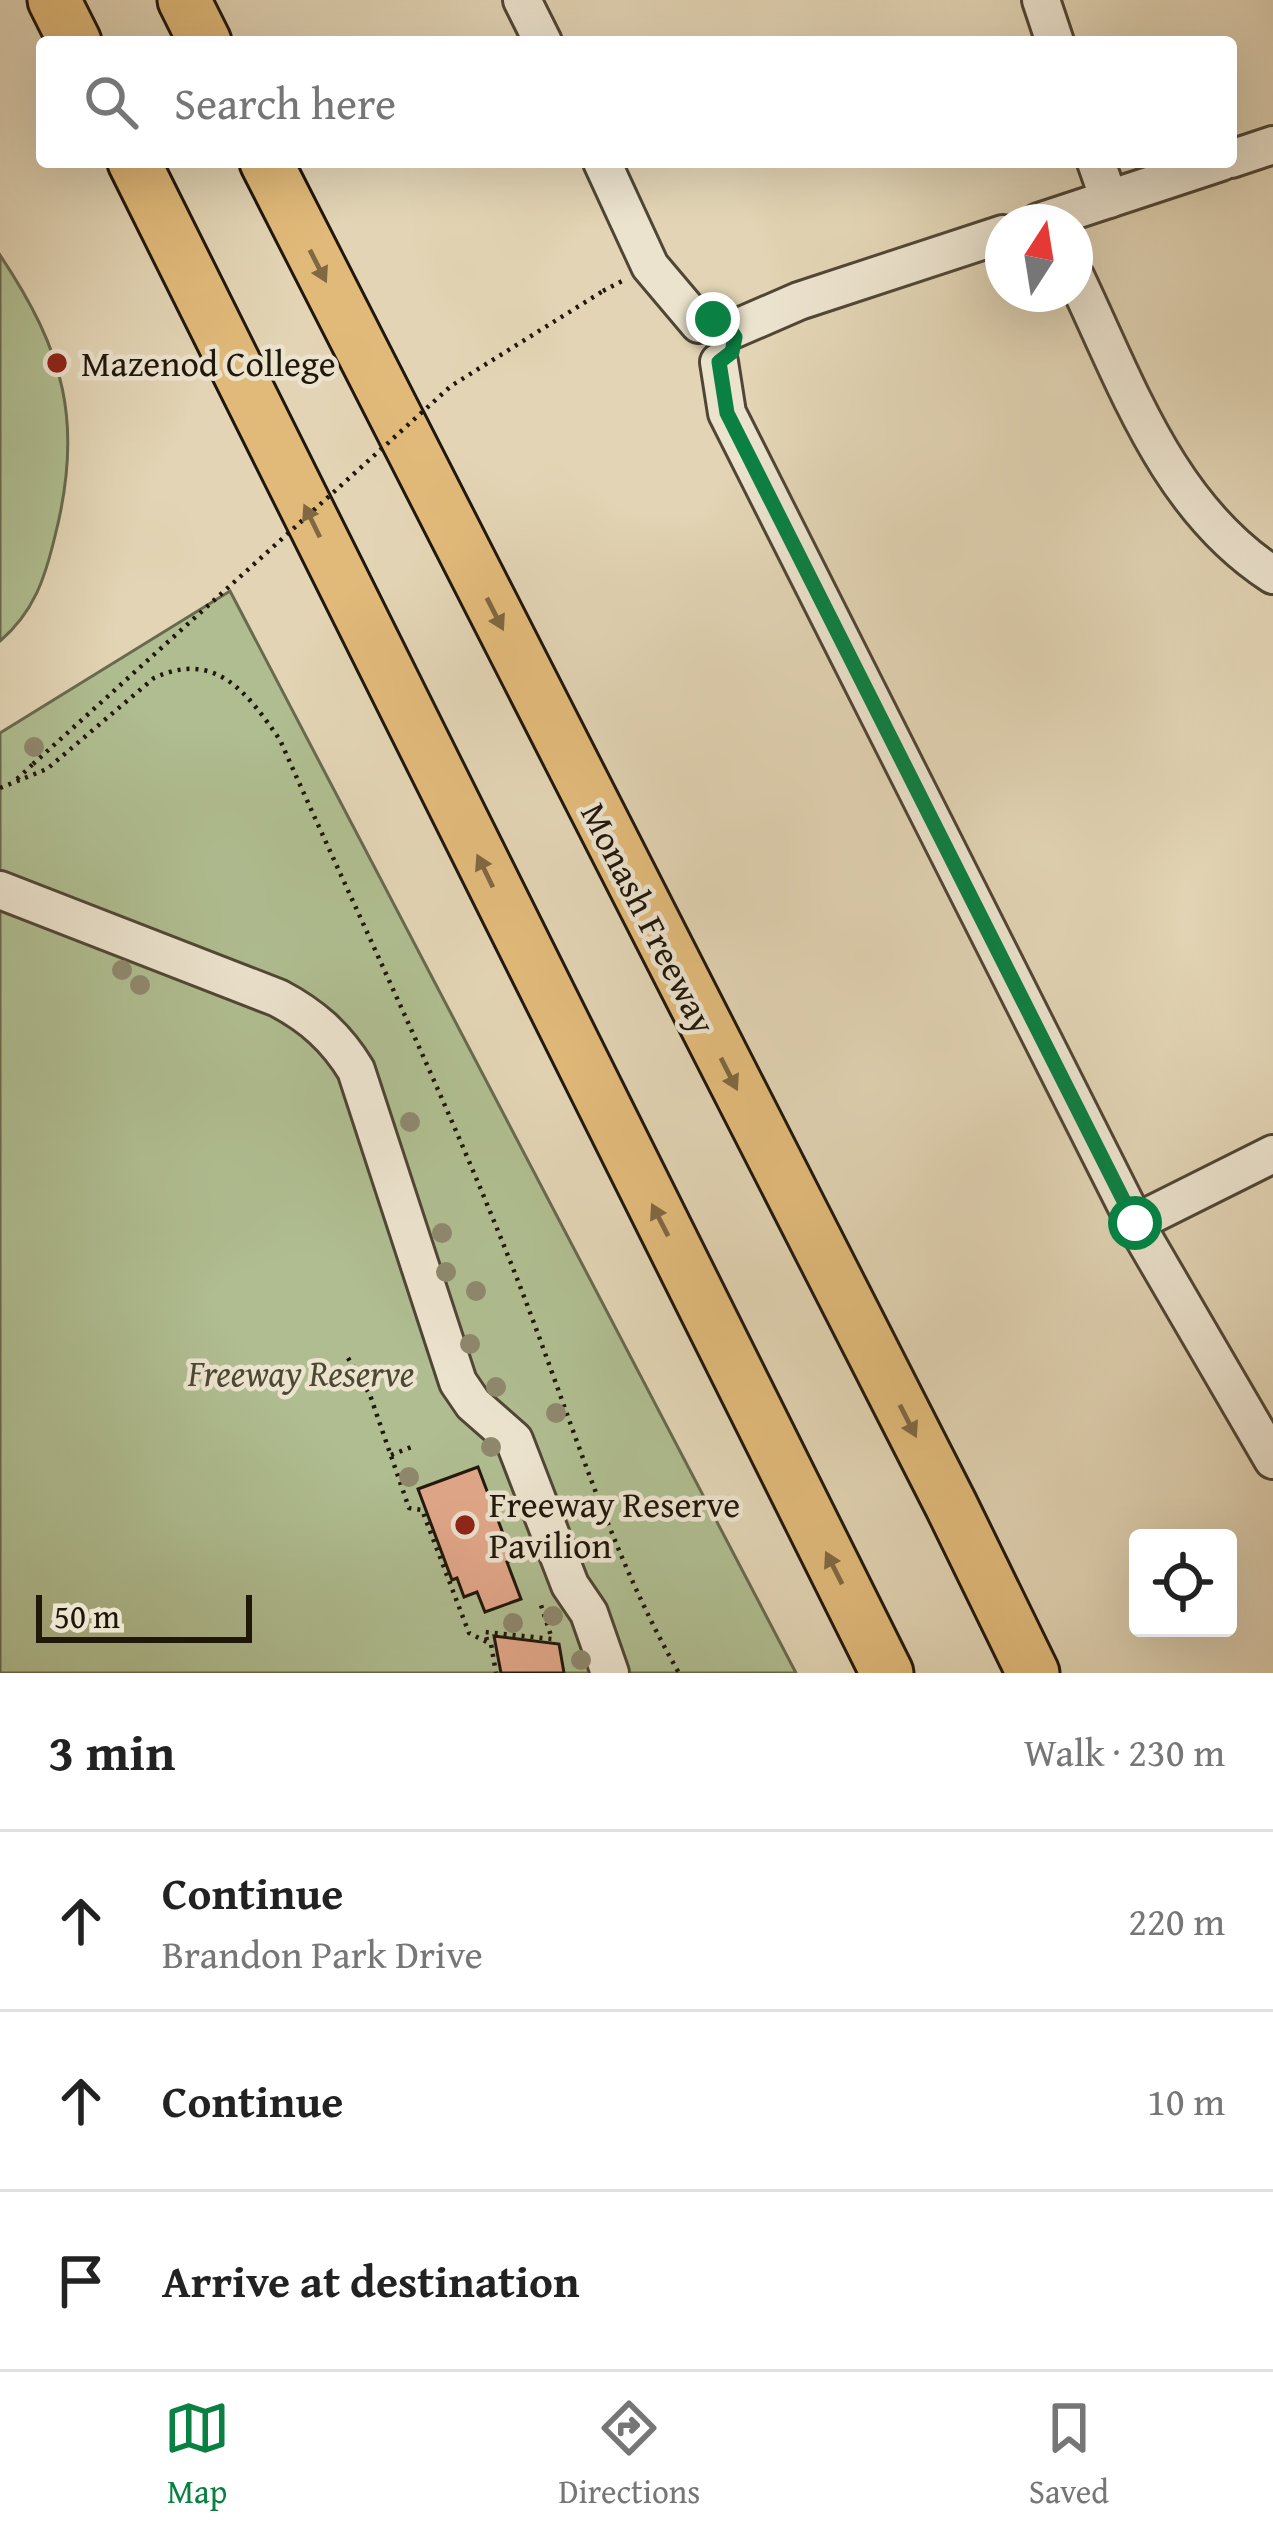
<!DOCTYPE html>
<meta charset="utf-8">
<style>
body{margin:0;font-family:"Gentium Book Plus",serif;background:#f2f2f2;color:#222}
.controls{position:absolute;right:36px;bottom:36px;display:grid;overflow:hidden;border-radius:12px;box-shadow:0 12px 48px #0002}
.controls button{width:108px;height:108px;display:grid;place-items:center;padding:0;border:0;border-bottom:3px solid #e0e0e0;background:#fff;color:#222;font:60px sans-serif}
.compass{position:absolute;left:985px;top:204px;width:108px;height:108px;border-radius:50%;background:#fff;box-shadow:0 12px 48px #0002;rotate:12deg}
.scale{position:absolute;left:36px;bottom:30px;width:216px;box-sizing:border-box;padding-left:12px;border:6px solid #20170b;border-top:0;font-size:33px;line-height:42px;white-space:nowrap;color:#20170b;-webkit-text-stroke:9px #ece3ce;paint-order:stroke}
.stop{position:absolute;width:36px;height:36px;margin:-27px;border:9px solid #0b8043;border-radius:50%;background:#fff}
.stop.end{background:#0b8043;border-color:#fff;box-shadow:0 3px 12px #0008}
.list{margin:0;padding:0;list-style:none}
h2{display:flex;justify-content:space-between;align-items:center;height:156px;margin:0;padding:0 48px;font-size:51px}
h2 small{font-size:39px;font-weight:400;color:#767676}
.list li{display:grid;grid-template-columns:78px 1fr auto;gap:36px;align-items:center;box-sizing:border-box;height:180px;padding:0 48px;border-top:3px solid #e0e0e0}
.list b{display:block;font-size:45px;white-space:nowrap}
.list p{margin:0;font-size:39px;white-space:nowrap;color:#767676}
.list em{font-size:39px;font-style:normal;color:#767676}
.icon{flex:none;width:66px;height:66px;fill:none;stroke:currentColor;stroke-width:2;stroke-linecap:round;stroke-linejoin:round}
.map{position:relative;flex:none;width:1273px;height:1673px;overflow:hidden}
.search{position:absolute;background:#fff;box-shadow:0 12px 48px #0002;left:36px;right:36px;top:36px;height:132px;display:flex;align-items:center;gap:30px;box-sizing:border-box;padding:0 42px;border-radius:12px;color:#767676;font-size:45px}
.sheet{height:696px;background:#fff}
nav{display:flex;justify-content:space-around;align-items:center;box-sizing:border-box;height:168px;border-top:3px solid #e0e0e0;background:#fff;font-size:33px;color:#767676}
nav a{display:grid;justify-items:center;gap:6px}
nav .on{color:#0b8043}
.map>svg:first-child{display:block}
.green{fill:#afbd90;stroke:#686a4e;stroke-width:3}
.building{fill:#e1a789;stroke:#20170b;stroke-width:3}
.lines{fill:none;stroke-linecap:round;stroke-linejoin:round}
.minor-casing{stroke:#504635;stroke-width:42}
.highway-casing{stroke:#20170b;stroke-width:57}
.path{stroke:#20170b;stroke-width:4.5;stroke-dasharray:3 6;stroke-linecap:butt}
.minor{stroke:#ece3ce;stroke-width:36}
.highway{stroke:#e1ba7a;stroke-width:51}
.path-bridge{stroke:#20170b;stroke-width:4.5;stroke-dasharray:3 6;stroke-linecap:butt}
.tree{fill:#8f886d}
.oneway{fill:#806842}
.route{stroke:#0b8043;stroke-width:15}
.poi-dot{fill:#8f2418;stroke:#ece3ce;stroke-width:4.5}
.labels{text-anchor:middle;stroke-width:9;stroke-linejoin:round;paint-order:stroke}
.poi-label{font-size:36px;fill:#20170b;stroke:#ece3ce;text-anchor:start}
.street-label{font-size:36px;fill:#20170b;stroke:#ece3ce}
.park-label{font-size:36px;font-style:italic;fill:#4b4933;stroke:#ece3ce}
</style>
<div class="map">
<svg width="1273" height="1673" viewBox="0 0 1273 1673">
<rect width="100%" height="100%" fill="#e2d4b4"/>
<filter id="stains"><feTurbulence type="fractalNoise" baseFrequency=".00167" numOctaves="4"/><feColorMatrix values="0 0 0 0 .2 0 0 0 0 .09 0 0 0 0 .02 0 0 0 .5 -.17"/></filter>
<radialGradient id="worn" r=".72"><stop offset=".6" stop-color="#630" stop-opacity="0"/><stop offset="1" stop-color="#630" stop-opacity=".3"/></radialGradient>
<g class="green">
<path d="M0,255C64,351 84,423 55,536C45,578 34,612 0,641Z"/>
<polygon points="230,591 796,1673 0,1673 0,733"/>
</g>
<g class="building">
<polygon points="478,1467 513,1560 507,1562 521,1599 485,1612 477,1592 464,1597 457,1578 452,1580 418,1489"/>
<polygon points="494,1636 559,1644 564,1673 501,1673"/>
</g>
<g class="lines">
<g class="minor-casing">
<g id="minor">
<polyline points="522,0 543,42"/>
<polyline points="1041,0 1055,42"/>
<polyline points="1231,159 1273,145"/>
<polyline points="602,162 650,266 699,324"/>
<polyline points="1096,162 1109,199"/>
<polyline points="1039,222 1221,162"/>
<path d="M1075,276C1127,385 1168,507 1273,575"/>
<polyline points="732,330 799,301 1003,234"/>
<polyline points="719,362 727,413 1135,1223 1273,1460"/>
<path d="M0,890L278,998C312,1016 336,1037 356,1070L458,1382L473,1404L514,1440L570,1585L589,1613L610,1673"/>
<polyline points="1135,1223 1273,1154"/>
</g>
</g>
<g class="highway-casing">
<g id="highway">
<polyline points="54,0 75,42"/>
<polyline points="184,0 205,42"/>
<polyline points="134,162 887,1673"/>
<polyline points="266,162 951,1505 1033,1673"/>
</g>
</g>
<g class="path">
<polyline points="603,291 624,280"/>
<polyline points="17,779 33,764"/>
<path d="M0,788L47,769L154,678C216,649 248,694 280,740C359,918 445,1095 516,1276C568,1408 608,1550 679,1673"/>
<polyline points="348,1358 370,1395 409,1508 422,1510 469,1633 491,1644 496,1673"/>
<polyline points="391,1455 414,1446"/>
<polyline points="487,1640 485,1632 552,1639 540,1602"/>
</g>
<use href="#minor" class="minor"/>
<use href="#highway" class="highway"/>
<polyline class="path-bridge" points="33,764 451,386 603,291"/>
</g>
<g class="tree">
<circle cx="34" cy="747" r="10"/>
<circle cx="122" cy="970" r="10"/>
<circle cx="140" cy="985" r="10"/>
<circle cx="410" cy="1122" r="10"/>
<circle cx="442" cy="1233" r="10"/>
<circle cx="446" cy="1272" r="10"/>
<circle cx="476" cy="1291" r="10"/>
<circle cx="470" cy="1344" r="10"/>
<circle cx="496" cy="1387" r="10"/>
<circle cx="556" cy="1413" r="10"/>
<circle cx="491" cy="1447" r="10"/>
<circle cx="409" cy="1477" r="10"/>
<circle cx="553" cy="1616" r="10"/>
<circle cx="513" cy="1623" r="10"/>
<circle cx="581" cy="1660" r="10"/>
</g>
<defs><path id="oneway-solid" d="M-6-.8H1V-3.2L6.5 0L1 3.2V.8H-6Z" transform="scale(3)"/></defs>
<g class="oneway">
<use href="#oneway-solid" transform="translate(318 266) rotate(63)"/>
<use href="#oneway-solid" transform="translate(312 521) rotate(-116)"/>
<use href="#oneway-solid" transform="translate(495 614) rotate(63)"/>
<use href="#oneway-solid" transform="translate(485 871) rotate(-116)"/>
<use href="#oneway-solid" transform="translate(729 1074) rotate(63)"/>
<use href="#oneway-solid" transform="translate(660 1220) rotate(-117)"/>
<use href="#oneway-solid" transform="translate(908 1421) rotate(63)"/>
<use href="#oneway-solid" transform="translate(834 1568) rotate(-117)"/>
</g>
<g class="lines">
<polyline class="route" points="713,319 727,325 735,337 732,352 719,362 727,413 1135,1223"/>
</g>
<g class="poi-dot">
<circle cx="57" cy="363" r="12"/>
<circle cx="465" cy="1525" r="12"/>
</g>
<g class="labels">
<g class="poi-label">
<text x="81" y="376">Mazenod College</text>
<text x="489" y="1517">Freeway Reserve<tspan x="489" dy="41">Pavilion</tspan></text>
</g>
<g class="street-label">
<text transform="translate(649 918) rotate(63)" y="13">Monash Freeway</text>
</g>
<g class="park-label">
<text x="301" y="1386">Freeway Reserve</text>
</g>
</g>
<rect width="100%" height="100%" filter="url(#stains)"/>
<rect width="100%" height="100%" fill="url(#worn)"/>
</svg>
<div class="controls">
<button><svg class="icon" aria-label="locate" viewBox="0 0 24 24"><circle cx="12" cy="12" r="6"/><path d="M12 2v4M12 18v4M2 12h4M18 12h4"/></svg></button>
</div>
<svg class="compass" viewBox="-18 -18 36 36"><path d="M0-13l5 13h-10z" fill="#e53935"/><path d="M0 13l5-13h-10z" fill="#767676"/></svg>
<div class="scale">50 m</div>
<div class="stop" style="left:1135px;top:1223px"></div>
<div class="stop end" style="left:713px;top:319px"></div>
<div class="search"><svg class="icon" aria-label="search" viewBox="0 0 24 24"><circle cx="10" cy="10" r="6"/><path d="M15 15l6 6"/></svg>Search here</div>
</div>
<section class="sheet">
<h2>3 min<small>Walk · 230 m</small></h2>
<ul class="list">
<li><svg class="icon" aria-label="ahead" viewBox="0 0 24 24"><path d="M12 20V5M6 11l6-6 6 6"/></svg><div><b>Continue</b><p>Brandon Park Drive</p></div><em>220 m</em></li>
<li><svg class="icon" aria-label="ahead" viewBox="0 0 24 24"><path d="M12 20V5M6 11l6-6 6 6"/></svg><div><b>Continue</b></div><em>10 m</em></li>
<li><svg class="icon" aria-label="arrive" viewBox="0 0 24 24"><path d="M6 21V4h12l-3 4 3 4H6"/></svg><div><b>Arrive at destination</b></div></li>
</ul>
</section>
<nav>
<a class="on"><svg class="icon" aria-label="map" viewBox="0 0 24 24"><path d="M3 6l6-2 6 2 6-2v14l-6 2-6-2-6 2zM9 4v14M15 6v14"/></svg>Map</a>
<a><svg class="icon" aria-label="directions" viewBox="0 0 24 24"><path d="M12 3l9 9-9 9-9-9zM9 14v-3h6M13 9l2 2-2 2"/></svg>Directions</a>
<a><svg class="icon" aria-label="saved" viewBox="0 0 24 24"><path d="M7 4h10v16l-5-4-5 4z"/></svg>Saved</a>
</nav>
